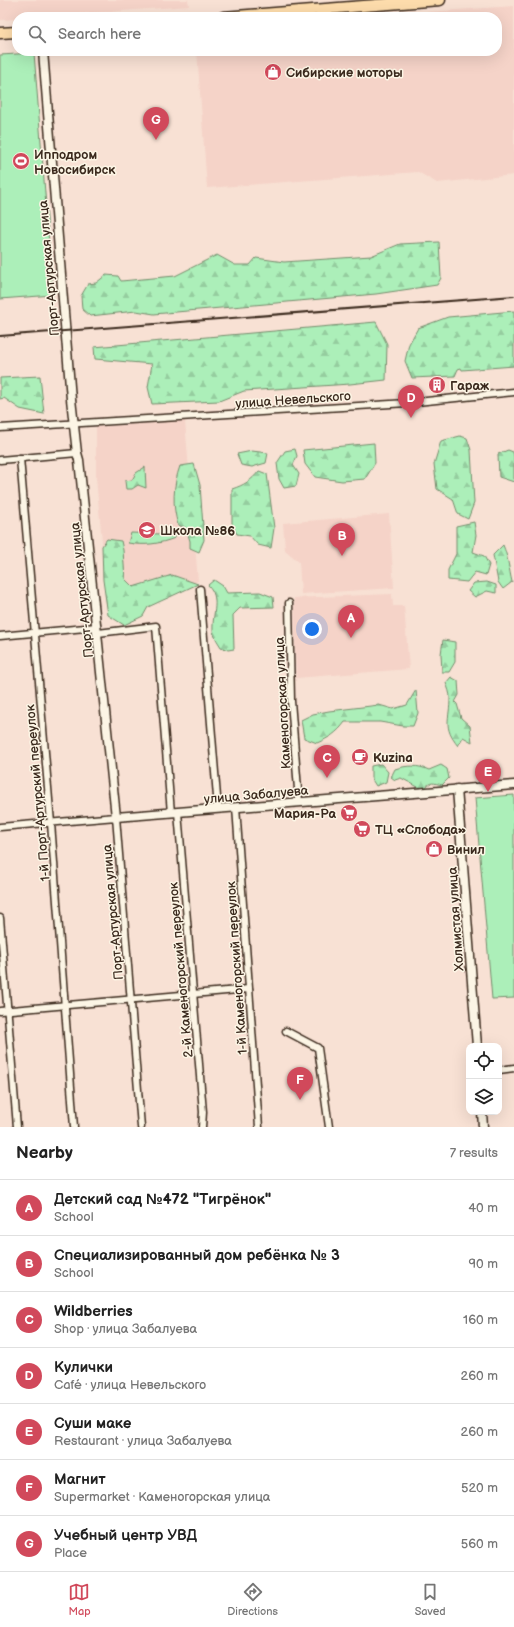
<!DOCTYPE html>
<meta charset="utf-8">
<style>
body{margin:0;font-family:"Balsamiq Sans",sans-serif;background:#f2f2f2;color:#222}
.controls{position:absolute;right:12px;bottom:12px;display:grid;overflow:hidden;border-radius:8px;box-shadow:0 4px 16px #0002}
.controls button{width:36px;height:36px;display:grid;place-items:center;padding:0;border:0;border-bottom:1px solid #e0e0e0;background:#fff;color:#222;font:20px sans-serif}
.you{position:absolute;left:312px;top:629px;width:14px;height:14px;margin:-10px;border:3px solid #fff;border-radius:50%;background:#1a73e8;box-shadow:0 0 0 6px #1a73e833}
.badge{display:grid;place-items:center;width:26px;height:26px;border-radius:50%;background:#d1495b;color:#fff;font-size:13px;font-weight:700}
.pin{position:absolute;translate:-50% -33px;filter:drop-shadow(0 1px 2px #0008)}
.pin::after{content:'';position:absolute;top:21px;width:14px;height:12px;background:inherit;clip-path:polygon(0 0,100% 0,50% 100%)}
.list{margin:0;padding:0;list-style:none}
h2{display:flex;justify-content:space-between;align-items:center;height:52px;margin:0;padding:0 16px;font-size:17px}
h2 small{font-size:13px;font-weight:400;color:#767676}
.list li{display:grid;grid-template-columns:26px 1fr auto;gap:12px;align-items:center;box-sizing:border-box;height:56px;padding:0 16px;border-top:1px solid #e0e0e0}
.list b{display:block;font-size:15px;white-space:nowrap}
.list p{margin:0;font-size:13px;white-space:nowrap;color:#767676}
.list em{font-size:13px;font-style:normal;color:#767676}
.icon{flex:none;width:22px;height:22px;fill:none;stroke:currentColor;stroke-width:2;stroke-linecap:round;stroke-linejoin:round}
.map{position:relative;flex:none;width:514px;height:1127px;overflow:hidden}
.search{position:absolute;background:#fff;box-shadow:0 4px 16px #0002;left:12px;right:12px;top:12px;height:44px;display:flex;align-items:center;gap:10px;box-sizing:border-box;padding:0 14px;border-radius:16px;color:#767676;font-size:15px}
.sheet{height:444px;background:#fff}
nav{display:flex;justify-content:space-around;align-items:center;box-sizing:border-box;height:56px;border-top:1px solid #e0e0e0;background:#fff;font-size:11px;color:#767676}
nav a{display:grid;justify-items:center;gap:2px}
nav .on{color:#d1495b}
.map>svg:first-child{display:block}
.built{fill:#f5d3c8}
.forest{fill:url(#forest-firs);stroke:#748c6c}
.green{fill:#acefb9;stroke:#748c6c}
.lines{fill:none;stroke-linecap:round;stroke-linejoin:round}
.minor-casing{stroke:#3b2a1e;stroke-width:9}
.tertiary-casing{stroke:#3b2a1e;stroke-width:11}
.primary-casing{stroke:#3b2a1e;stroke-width:13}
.minor{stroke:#fcf5e5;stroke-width:6}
.tertiary{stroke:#fcf5e5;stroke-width:8}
.primary{stroke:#fddcac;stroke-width:10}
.rail{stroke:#3b2a1e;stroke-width:2}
.labels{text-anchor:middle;stroke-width:3;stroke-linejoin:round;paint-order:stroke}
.poi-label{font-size:13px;font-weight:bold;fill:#3b2a1e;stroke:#fcf5e5;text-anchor:start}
.street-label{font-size:13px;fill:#3b2a1e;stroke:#fcf5e5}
</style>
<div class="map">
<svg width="514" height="1127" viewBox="0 0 514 1127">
<defs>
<pattern id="forest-firs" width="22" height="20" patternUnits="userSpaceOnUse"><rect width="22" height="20" fill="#acefb9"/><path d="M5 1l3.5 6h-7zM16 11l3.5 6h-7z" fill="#95cd9f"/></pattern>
</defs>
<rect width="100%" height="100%" fill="#f8e1d4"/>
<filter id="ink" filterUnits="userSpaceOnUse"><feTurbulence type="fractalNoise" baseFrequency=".025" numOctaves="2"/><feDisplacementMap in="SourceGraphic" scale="8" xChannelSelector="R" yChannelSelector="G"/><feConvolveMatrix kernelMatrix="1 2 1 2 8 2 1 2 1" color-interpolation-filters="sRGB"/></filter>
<g filter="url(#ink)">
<g class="built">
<polygon points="0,0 188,0 189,6 39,17 17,17 17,19 0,20"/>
<polygon points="514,6 514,175 437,183 418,172 207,188 197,51 497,51 497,17 355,17"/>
<polygon points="185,421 198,581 126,613 109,614 96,478 96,427"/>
<polygon points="389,514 394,588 301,594 299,562 285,550 283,523"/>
<polygon points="392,594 393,606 404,606 409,669 296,678 294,598"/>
</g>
<g class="forest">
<polygon points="439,242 441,278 437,285 376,294 154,314 136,311 90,316 82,309 81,296 88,284 96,283 106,275 118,276 121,281 175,276 217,255 235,265 250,265 256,258 284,262 371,256 400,244"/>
<polygon points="514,311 514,366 462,370 461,368 458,369 455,376 412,378 405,361 409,344 418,328 448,317"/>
<polygon points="376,322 387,344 386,380 350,384 244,391 219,401 152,404 148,387 152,364 95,359 94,347"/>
<polygon points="40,376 44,414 20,409 4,398 0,399 0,378"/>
<polygon points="460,436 467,438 471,450 474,503 468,519 458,514 453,499 437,489 434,464 441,441"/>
<polygon points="374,443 375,463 365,479 342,481 315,477 305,464 303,450"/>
<polygon points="295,449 297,456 293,465 299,474 296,486 284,488 279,479 277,463 285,451"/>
<polygon points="508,450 513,452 514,457 514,482 499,477 498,454"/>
<polygon points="252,451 268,453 266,463 252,467 241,465 237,454"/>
<path d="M194,464L200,485L204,540L199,552L190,548V541L186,528L178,525C172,505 173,486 180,466Z"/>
<polygon points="145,467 146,488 138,485 132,489 126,489 125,481 132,480 136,473"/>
<path d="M259,471L267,474L274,528L271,548L258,545L250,536L237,534L232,526V489C244,485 251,481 259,471Z"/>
<polygon points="474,522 476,535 473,552 484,556 489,565 486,575 475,572 467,582 448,580 448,570 456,554 456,526"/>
<path d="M168,531L176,532L175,538C159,544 145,546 128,543L131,533L160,534Z"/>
<polygon points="107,539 121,541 123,550 125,579 133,587 172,575 198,584 148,607 143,616 124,625 108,615 103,580 102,546"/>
<path d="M503,545C508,557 509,569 512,582L503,589L498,582L493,555Z"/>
<path d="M214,580L223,586L227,593L260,592L273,597L274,607L240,608L233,615L234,649L228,650L221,647C218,642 213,635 213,630C212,614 221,598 208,585Z"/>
<polygon points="487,582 496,585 496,593 487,591 475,597 468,591 474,583"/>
<polygon points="443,640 455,642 455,662 449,672 442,672 441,654"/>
<path d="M451,677L458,681L459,695L455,702L457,704L461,718L470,726L472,742L463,737L458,746C442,726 450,720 450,698C450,693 448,688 446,683Z"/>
<path d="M416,690L418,713L413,726H403L380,722H345C337,733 329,738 317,743L304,738L301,720L313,714L329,711L379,705L393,709L407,705Z"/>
<polygon points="381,764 388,772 386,782 376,786 371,778 371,766"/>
<path d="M441,765L447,769L449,778L442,785C434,783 430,781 425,788L418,787L401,778L395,780L391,777L395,769C407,765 418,765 429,770Z"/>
</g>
<g class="green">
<polygon points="34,53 53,295 0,299 0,55"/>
<polygon points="514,795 514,998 492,999 475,798"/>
</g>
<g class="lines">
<g class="minor-casing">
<g id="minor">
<polyline points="0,428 407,403 514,392"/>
<polyline points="20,458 51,823 74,1127"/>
<polyline points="0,460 77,453"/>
<polyline points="200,589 218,809"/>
<polyline points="289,603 291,701 299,802"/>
<polyline points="98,633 156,626 171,813"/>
<polyline points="0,636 96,627"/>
<polyline points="236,807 259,1127"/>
<polyline points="178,812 203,1112 202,1127"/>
<polyline points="0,827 116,817 141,1127"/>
<polyline points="0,918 17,1127"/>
<polyline points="0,1011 249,989"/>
<polyline points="286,1031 318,1048 329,1127"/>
<polyline points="499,1070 514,1068"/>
</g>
</g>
<g class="tertiary-casing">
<g id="tertiary">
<polyline points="43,51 71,399 77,453 79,460 116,817 514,785"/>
<polyline points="457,789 477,1046"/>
<polyline points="482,1112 483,1127"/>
</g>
</g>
<g class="primary-casing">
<g id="primary">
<polyline points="223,17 440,0"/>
<polyline points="0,33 17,32"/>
</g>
</g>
<use href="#minor" class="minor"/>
<use href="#tertiary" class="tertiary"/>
<use href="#primary" class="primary"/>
<polyline class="rail" points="0,336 514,296"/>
</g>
</g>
<defs>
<g id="shop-disc" transform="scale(0.9)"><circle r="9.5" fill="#d1495b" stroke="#fcf5e5"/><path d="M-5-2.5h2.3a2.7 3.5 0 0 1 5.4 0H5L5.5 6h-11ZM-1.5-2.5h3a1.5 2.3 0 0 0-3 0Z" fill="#fff"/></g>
<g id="stadium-disc" transform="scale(0.9)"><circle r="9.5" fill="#d1495b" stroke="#fcf5e5"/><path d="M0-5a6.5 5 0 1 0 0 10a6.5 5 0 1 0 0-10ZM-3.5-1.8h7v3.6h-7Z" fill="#fff"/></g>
<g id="building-disc" transform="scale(0.9)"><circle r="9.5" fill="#d1495b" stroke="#fcf5e5"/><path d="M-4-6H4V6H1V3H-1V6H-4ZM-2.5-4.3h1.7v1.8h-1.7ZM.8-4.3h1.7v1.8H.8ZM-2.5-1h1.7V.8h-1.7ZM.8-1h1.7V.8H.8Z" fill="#fff"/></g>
<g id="school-disc" transform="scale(0.9)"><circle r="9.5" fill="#d1495b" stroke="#fcf5e5"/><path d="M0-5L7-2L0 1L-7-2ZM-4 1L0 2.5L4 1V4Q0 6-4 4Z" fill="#fff"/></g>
<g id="cafe-disc" transform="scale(0.9)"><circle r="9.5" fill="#d1495b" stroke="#fcf5e5"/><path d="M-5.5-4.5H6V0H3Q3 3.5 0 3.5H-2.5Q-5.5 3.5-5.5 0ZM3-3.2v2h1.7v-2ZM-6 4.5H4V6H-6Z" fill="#fff"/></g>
<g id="supermarket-disc" transform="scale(0.9)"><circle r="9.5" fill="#d1495b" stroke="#fcf5e5"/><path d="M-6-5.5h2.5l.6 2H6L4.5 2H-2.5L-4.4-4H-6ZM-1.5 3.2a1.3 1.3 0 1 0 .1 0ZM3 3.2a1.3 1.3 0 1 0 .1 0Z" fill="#fff"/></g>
</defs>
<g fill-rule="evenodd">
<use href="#shop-disc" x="273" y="72"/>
<use href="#stadium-disc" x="21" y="161"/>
<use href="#building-disc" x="437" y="385"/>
<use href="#school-disc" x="147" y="530"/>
<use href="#cafe-disc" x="360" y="757"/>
<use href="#supermarket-disc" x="349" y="813"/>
<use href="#supermarket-disc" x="362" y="829"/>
<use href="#shop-disc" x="434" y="849"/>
</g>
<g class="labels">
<g class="poi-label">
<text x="286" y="77">Сибирские моторы</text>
<text x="34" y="159">Ипподром<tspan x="34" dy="15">Новосибирск</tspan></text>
<text x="450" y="390">Гараж</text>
<text x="160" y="535">Школа №86</text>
<text x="373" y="762">Kuzina</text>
<text x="336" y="818" text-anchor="end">Мария-Ра</text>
<text x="375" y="834">ТЦ «Слобода»</text>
<text x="447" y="854">Винил</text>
</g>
<g class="street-label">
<text transform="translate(48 268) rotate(-95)" y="5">Порт-Артурская улица</text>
<text transform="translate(293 399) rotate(-4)" y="5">улица Невельского</text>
<text transform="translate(81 590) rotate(-96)" y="5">Порт-Артурская улица</text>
<text transform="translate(282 703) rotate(-93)" y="5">Каменогорская улица</text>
<text transform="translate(37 793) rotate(-95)" y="5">1-й Порт-Артурский переулок</text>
<text transform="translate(256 794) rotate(-5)" y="5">улица Забалуева</text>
<text transform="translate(112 912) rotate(-95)" y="5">Порт-Артурская улица</text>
<text transform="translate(455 919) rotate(-94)" y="5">Холмистая улица</text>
<text transform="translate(236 968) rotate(-94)" y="5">1-й Каменогорский переулок</text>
<text transform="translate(180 970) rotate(-95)" y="5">2-й Каменогорский переулок</text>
</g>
</g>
</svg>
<div class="controls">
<button><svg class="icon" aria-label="locate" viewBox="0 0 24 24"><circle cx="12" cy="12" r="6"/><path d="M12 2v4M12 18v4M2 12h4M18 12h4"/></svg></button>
<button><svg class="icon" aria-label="layers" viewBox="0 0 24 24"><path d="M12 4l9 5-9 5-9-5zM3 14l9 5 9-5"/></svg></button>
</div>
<div class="you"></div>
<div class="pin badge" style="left:351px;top:638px">A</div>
<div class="pin badge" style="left:342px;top:556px">B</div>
<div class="pin badge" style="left:327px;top:778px">C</div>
<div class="pin badge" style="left:411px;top:418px">D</div>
<div class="pin badge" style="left:488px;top:792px">E</div>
<div class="pin badge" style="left:300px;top:1100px">F</div>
<div class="pin badge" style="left:156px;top:140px">G</div>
<div class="search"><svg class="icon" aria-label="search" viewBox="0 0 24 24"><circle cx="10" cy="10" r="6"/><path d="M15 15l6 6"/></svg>Search here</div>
</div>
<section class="sheet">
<h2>Nearby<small>7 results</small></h2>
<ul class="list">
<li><span class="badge">A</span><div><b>Детский сад №472 &quot;Тигрёнок&quot;</b><p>School</p></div><em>40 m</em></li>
<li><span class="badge">B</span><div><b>Специализированный дом ребёнка № 3</b><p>School</p></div><em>90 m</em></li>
<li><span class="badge">C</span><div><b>Wildberries</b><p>Shop · улица Забалуева</p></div><em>160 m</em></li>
<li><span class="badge">D</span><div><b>Кулички</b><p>Café · улица Невельского</p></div><em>260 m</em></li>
<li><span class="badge">E</span><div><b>Суши маке</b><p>Restaurant · улица Забалуева</p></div><em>260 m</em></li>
<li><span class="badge">F</span><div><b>Магнит</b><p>Supermarket · Каменогорская улица</p></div><em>520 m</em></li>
<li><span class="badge">G</span><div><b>Учебный центр УВД</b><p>Place</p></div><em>560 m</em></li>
</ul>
</section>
<nav>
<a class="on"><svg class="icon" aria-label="map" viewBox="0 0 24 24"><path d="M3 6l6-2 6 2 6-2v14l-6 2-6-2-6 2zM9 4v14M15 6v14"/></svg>Map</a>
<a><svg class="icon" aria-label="directions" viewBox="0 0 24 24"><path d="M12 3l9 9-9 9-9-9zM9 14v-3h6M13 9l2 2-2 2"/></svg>Directions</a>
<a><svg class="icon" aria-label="saved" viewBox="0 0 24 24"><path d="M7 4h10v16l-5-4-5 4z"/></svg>Saved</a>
</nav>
